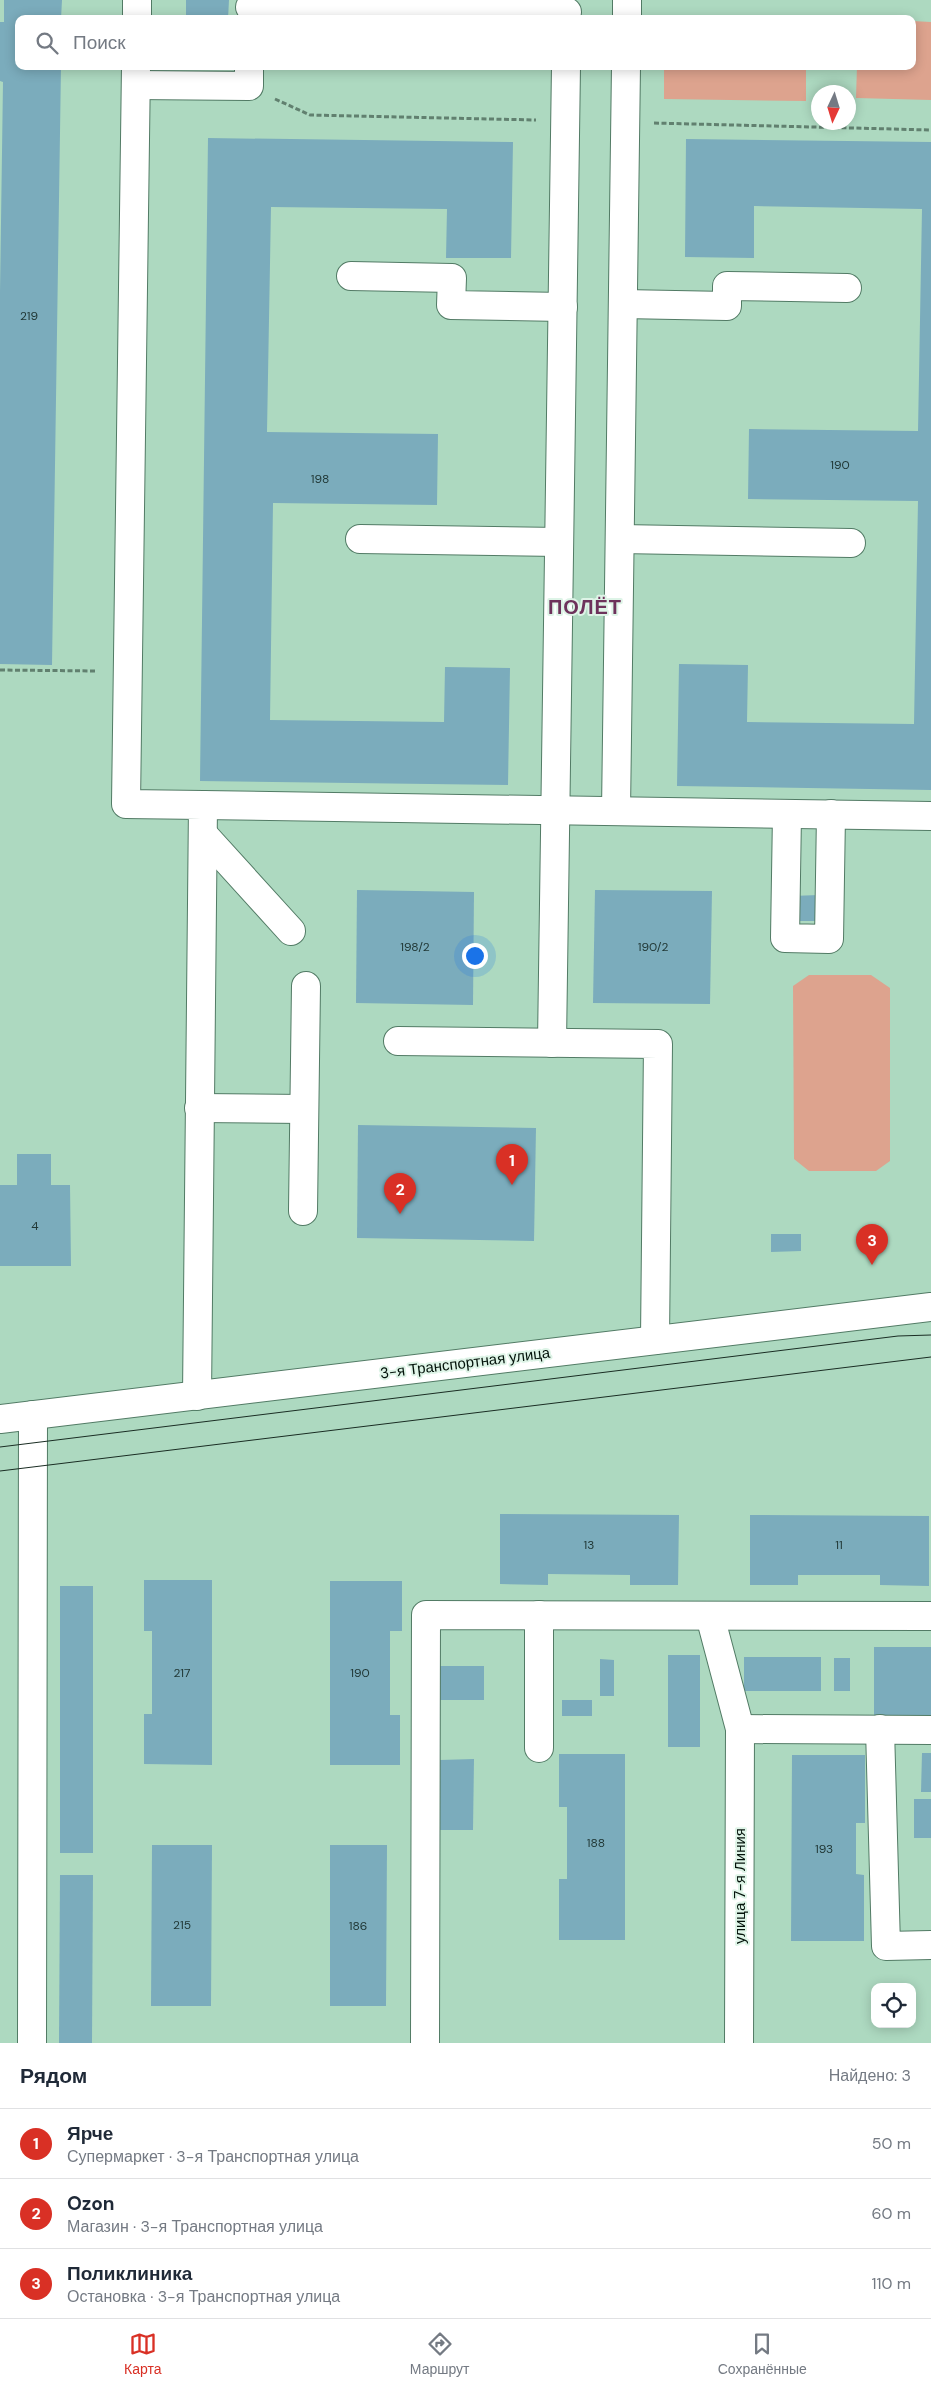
<!DOCTYPE html>
<html lang="ru">
<meta charset="utf-8">
<style>
body{margin:0;font-family:"DM Sans",sans-serif;background:#f6f6f7;color:#1f2937}
.controls{position:absolute;right:15px;bottom:15px;display:grid;overflow:hidden;border-radius:10px;box-shadow:0 2px 12px #0003}
.controls button{width:45px;height:45px;display:grid;place-items:center;padding:0;border:0;border-bottom:1px solid #e0e1e3;background:#fff;color:#1f2937;font:25px sans-serif}
.compass{position:absolute;left:811px;top:85px;width:45px;height:45px;border-radius:50%;background:#fff;box-shadow:0 2px 12px #0003;rotate:184deg}
.you{position:absolute;left:474px;top:955px;width:18px;height:18px;margin:-12px;border:4px solid #fff;border-radius:50%;background:#1a73e8;box-shadow:0 0 0 8px #1a73e833}
.badge{display:grid;place-items:center;width:32px;height:32px;border-radius:50%;background:#d93025;color:#fff;font-size:16px;font-weight:700}
.pin{position:absolute;translate:-50% -41px;filter:drop-shadow(0 1px 2px #0008)}
.pin::after{content:'';position:absolute;top:26px;width:18px;height:15px;background:inherit;clip-path:polygon(0 0,100% 0,50% 100%)}
.list{margin:0;padding:0;list-style:none}
h2{display:flex;justify-content:space-between;align-items:center;height:65px;margin:0;padding:0 20px;font-size:21px}
h2 small{font-size:16px;font-weight:400;color:#747a83}
.list li{display:grid;grid-template-columns:32px 1fr auto;gap:15px;align-items:center;box-sizing:border-box;height:70px;padding:0 20px;border-top:1px solid #e0e1e3}
.list b{display:block;font-size:19px;white-space:nowrap}
.list p{margin:0;font-size:16px;white-space:nowrap;color:#747a83}
.list em{font-size:16px;font-style:normal;color:#747a83}
.icon{flex:none;width:28px;height:28px;fill:none;stroke:currentColor;stroke-width:2;stroke-linecap:round;stroke-linejoin:round}
.map{position:relative;flex:none;width:931px;height:2043px;overflow:hidden}
.search{position:absolute;background:#fff;box-shadow:0 2px 12px #0003;left:15px;right:15px;top:15px;height:55px;display:flex;align-items:center;gap:12px;box-sizing:border-box;padding:0 18px;border-radius:10px;color:#747a83;font-size:19px}
.sheet{height:275px;background:#fff}
nav{display:flex;justify-content:space-around;align-items:center;box-sizing:border-box;height:70px;border-top:1px solid #e0e1e3;background:#fff;font-size:14px;color:#747a83}
nav a{display:grid;justify-items:center;gap:2px}
nav .on{color:#d93025}
.map>svg:first-child{display:block}
.green{fill:#dda38e}
.building{fill:#7bacbc}
.lines{fill:none;stroke-linecap:round;stroke-linejoin:round}
.minor-casing{stroke:#527b65;stroke-width:30}
.major-casing{stroke:#527b65;stroke-width:30}
.path{stroke:#61806f;stroke-width:3;stroke-dasharray:5 2.5;stroke-linecap:butt}
.minor{stroke:#fff;stroke-width:28}
.major{stroke:#fff;stroke-width:28}
.tram{stroke:#1a2d23;stroke-width:1}
.labels{text-anchor:middle;stroke-width:4;stroke-linejoin:round;paint-order:stroke}
.number-label{font-size:12px;fill:#213836}
.street-label{font-size:15px;fill:#03120a;stroke:#def4e7}
.district-label{font-size:20px;font-weight:bold;letter-spacing:1px;fill:#6d325b;stroke:#def4e7}
</style>
<div class="map">
<svg width="931" height="2043" viewBox="0 0 931 2043">
<rect width="100%" height="100%" fill="#add9c0"/>
<g class="green">
<polygon points="912,21 931,22 931,100 856,98 857,66 912,66"/>
<polygon points="664,66 806,66 806,101 664,99"/>
<polygon points="809,975 871,975 890,988 890,1161 876,1171 809,1171 794,1159 793,986"/>
</g>
<g class="building">
<polygon points="4,0 62,0 61,19 19,19 19,66 61,66 52,665 0,664 0,293 3,82 0,81 0,22 4,22"/>
<polygon points="186,0 229,0 228,19 186,19"/>
<polygon points="208,138 513,142 511,258 446,258 447,209 271,207 267,432 438,434 437,505 273,503 270,720 444,722 445,667 510,668 508,785 200,781"/>
<polygon points="686,139 931,142 931,790 677,786 679,664 748,665 747,722 914,724 918,501 748,499 749,429 918,431 922,209 754,206 754,258 685,257"/>
<polygon points="357,890 474,892 473,1005 356,1003"/>
<polygon points="595,890 712,891 710,1004 593,1003"/>
<polygon points="819,895 819,921 792,921 792,896"/>
<polygon points="358,1125 536,1128 534,1241 357,1238"/>
<polygon points="17,1154 51,1154 51,1185 70,1185 71,1266 0,1266 0,1185 17,1185"/>
<polygon points="771,1234 801,1234 801,1251 771,1252"/>
<polygon points="500,1514 679,1515 678,1585 630,1585 630,1575 548,1574 548,1585 500,1584"/>
<polygon points="750,1515 929,1516 929,1586 880,1585 880,1575 798,1575 798,1585 750,1585"/>
<polygon points="144,1580 212,1580 212,1765 144,1764 144,1714 152,1714 152,1631 144,1631"/>
<polygon points="330,1581 402,1581 402,1631 390,1631 390,1715 400,1715 400,1765 330,1765"/>
<rect x="60" y="1586" width="33" height="267"/>
<rect x="874" y="1647" width="57" height="71"/>
<rect x="668" y="1655" width="32" height="92"/>
<rect x="744" y="1657" width="77" height="34"/>
<rect x="834" y="1658" width="16" height="33"/>
<polygon points="600,1659 614,1660 614,1696 600,1696"/>
<rect x="437" y="1666" width="47" height="34"/>
<rect x="562" y="1700" width="30" height="16"/>
<polygon points="922,1753 931,1753 931,1792 921,1792"/>
<polygon points="559,1754 625,1754 625,1940 559,1940 559,1879 567,1879 567,1807 559,1807"/>
<polygon points="792,1755 865,1755 865,1823 856,1823 856,1874 864,1875 864,1941 791,1941"/>
<polygon points="474,1759 473,1830 440,1830 440,1760"/>
<rect x="914" y="1799" width="17" height="39"/>
<polygon points="152,1845 212,1845 211,2006 151,2006"/>
<polygon points="330,1845 387,1845 386,2006 330,2006"/>
<polygon points="60,1875 93,1875 92,2043 59,2043"/>
</g>
<g class="lines">
<g class="minor-casing">
<g id="minor">
<polyline points="250,7 567,12"/>
<polyline points="137,19 137,0"/>
<polyline points="627,19 627,0"/>
<polyline points="136,66 126,804 203,805 197,1396"/>
<polyline points="136,85 249,86 249,66"/>
<polyline points="351,276 452,278 451,305 563,307"/>
<polyline points="623,304 727,306 727,286 847,288"/>
<polyline points="360,539 559,542"/>
<polyline points="620,539 851,543"/>
<polyline points="203,805 931,816"/>
<polyline points="616,811 626,66"/>
<polyline points="787,814 785,938 829,939 831,814"/>
<polyline points="203,834 291,931"/>
<polyline points="398,1041 658,1044 655,1340"/>
<polyline points="552,1043 566,66"/>
<polyline points="199,1108 304,1109"/>
<polyline points="303,1211 306,986"/>
<polyline points="710,1616 740,1729 739,2043"/>
<polyline points="740,1729 931,1730"/>
<polyline points="880,1729 886,1946 931,1945"/>
<polyline points="539,1748 539,1615"/>
<polyline points="32,2043 33,1415"/>
<polyline points="425,2043 426,1615 931,1616"/>
</g>
</g>
<g class="major-casing">
<polyline id="major" points="0,1419 931,1307"/>
</g>
<g class="path">
<polyline points="275,99 310,115 536,120"/>
<polyline points="654,123 931,130"/>
<polyline points="0,670 97,671"/>
</g>
<use href="#minor" class="minor"/>
<use href="#major" class="major"/>
<g class="tram">
<polyline points="0,1447 898,1336 931,1335"/>
<polyline points="0,1471 931,1357"/>
</g>
</g>
<g class="labels">
<g class="number-label">
<text x="29" y="320">219</text>
<text x="840" y="469">190</text>
<text x="320" y="483">198</text>
<text x="415" y="951">198/2</text>
<text x="653" y="951">190/2</text>
<text x="35" y="1230">4</text>
<text x="589" y="1549">13</text>
<text x="839" y="1549">11</text>
<text x="182" y="1677">217</text>
<text x="360" y="1677">190</text>
<text x="596" y="1847">188</text>
<text x="824" y="1853">193</text>
<text x="182" y="1929">215</text>
<text x="358" y="1930">186</text>
</g>
<g class="street-label">
<text transform="translate(465 1363) rotate(-7)" y="5">3-я Транспортная улица</text>
<text transform="translate(740 1886) rotate(-90)" y="5">улица 7-я Линия</text>
</g>
<g class="district-label">
<text x="585" y="614">ПОЛЁТ</text>
</g>
</g>
</svg>
<div class="controls">
<button><svg class="icon" aria-label="locate" viewBox="0 0 24 24"><circle cx="12" cy="12" r="6"/><path d="M12 2v4M12 18v4M2 12h4M18 12h4"/></svg></button>
</div>
<svg class="compass" viewBox="-18 -18 36 36"><path d="M0-13l5 13h-10z" fill="#e53935"/><path d="M0 13l5-13h-10z" fill="#747a83"/></svg>
<div class="you"></div>
<div class="pin badge" style="left:512px;top:1185px">1</div>
<div class="pin badge" style="left:400px;top:1214px">2</div>
<div class="pin badge" style="left:872px;top:1265px">3</div>
<div class="search"><svg class="icon" aria-label="search" viewBox="0 0 24 24"><circle cx="10" cy="10" r="6"/><path d="M15 15l6 6"/></svg>Поиск</div>
</div>
<section class="sheet">
<h2>Рядом<small>Найдено: 3</small></h2>
<ul class="list">
<li><span class="badge">1</span><div><b>Ярче</b><p>Супермаркет · 3-я Транспортная улица</p></div><em>50 m</em></li>
<li><span class="badge">2</span><div><b>Ozon</b><p>Магазин · 3-я Транспортная улица</p></div><em>60 m</em></li>
<li><span class="badge">3</span><div><b>Поликлиника</b><p>Остановка · 3-я Транспортная улица</p></div><em>110 m</em></li>
</ul>
</section>
<nav>
<a class="on"><svg class="icon" aria-label="map" viewBox="0 0 24 24"><path d="M3 6l6-2 6 2 6-2v14l-6 2-6-2-6 2zM9 4v14M15 6v14"/></svg>Карта</a>
<a><svg class="icon" aria-label="directions" viewBox="0 0 24 24"><path d="M12 3l9 9-9 9-9-9zM9 14v-3h6M13 9l2 2-2 2"/></svg>Маршрут</a>
<a><svg class="icon" aria-label="saved" viewBox="0 0 24 24"><path d="M7 4h10v16l-5-4-5 4z"/></svg>Сохранённые</a>
</nav>
